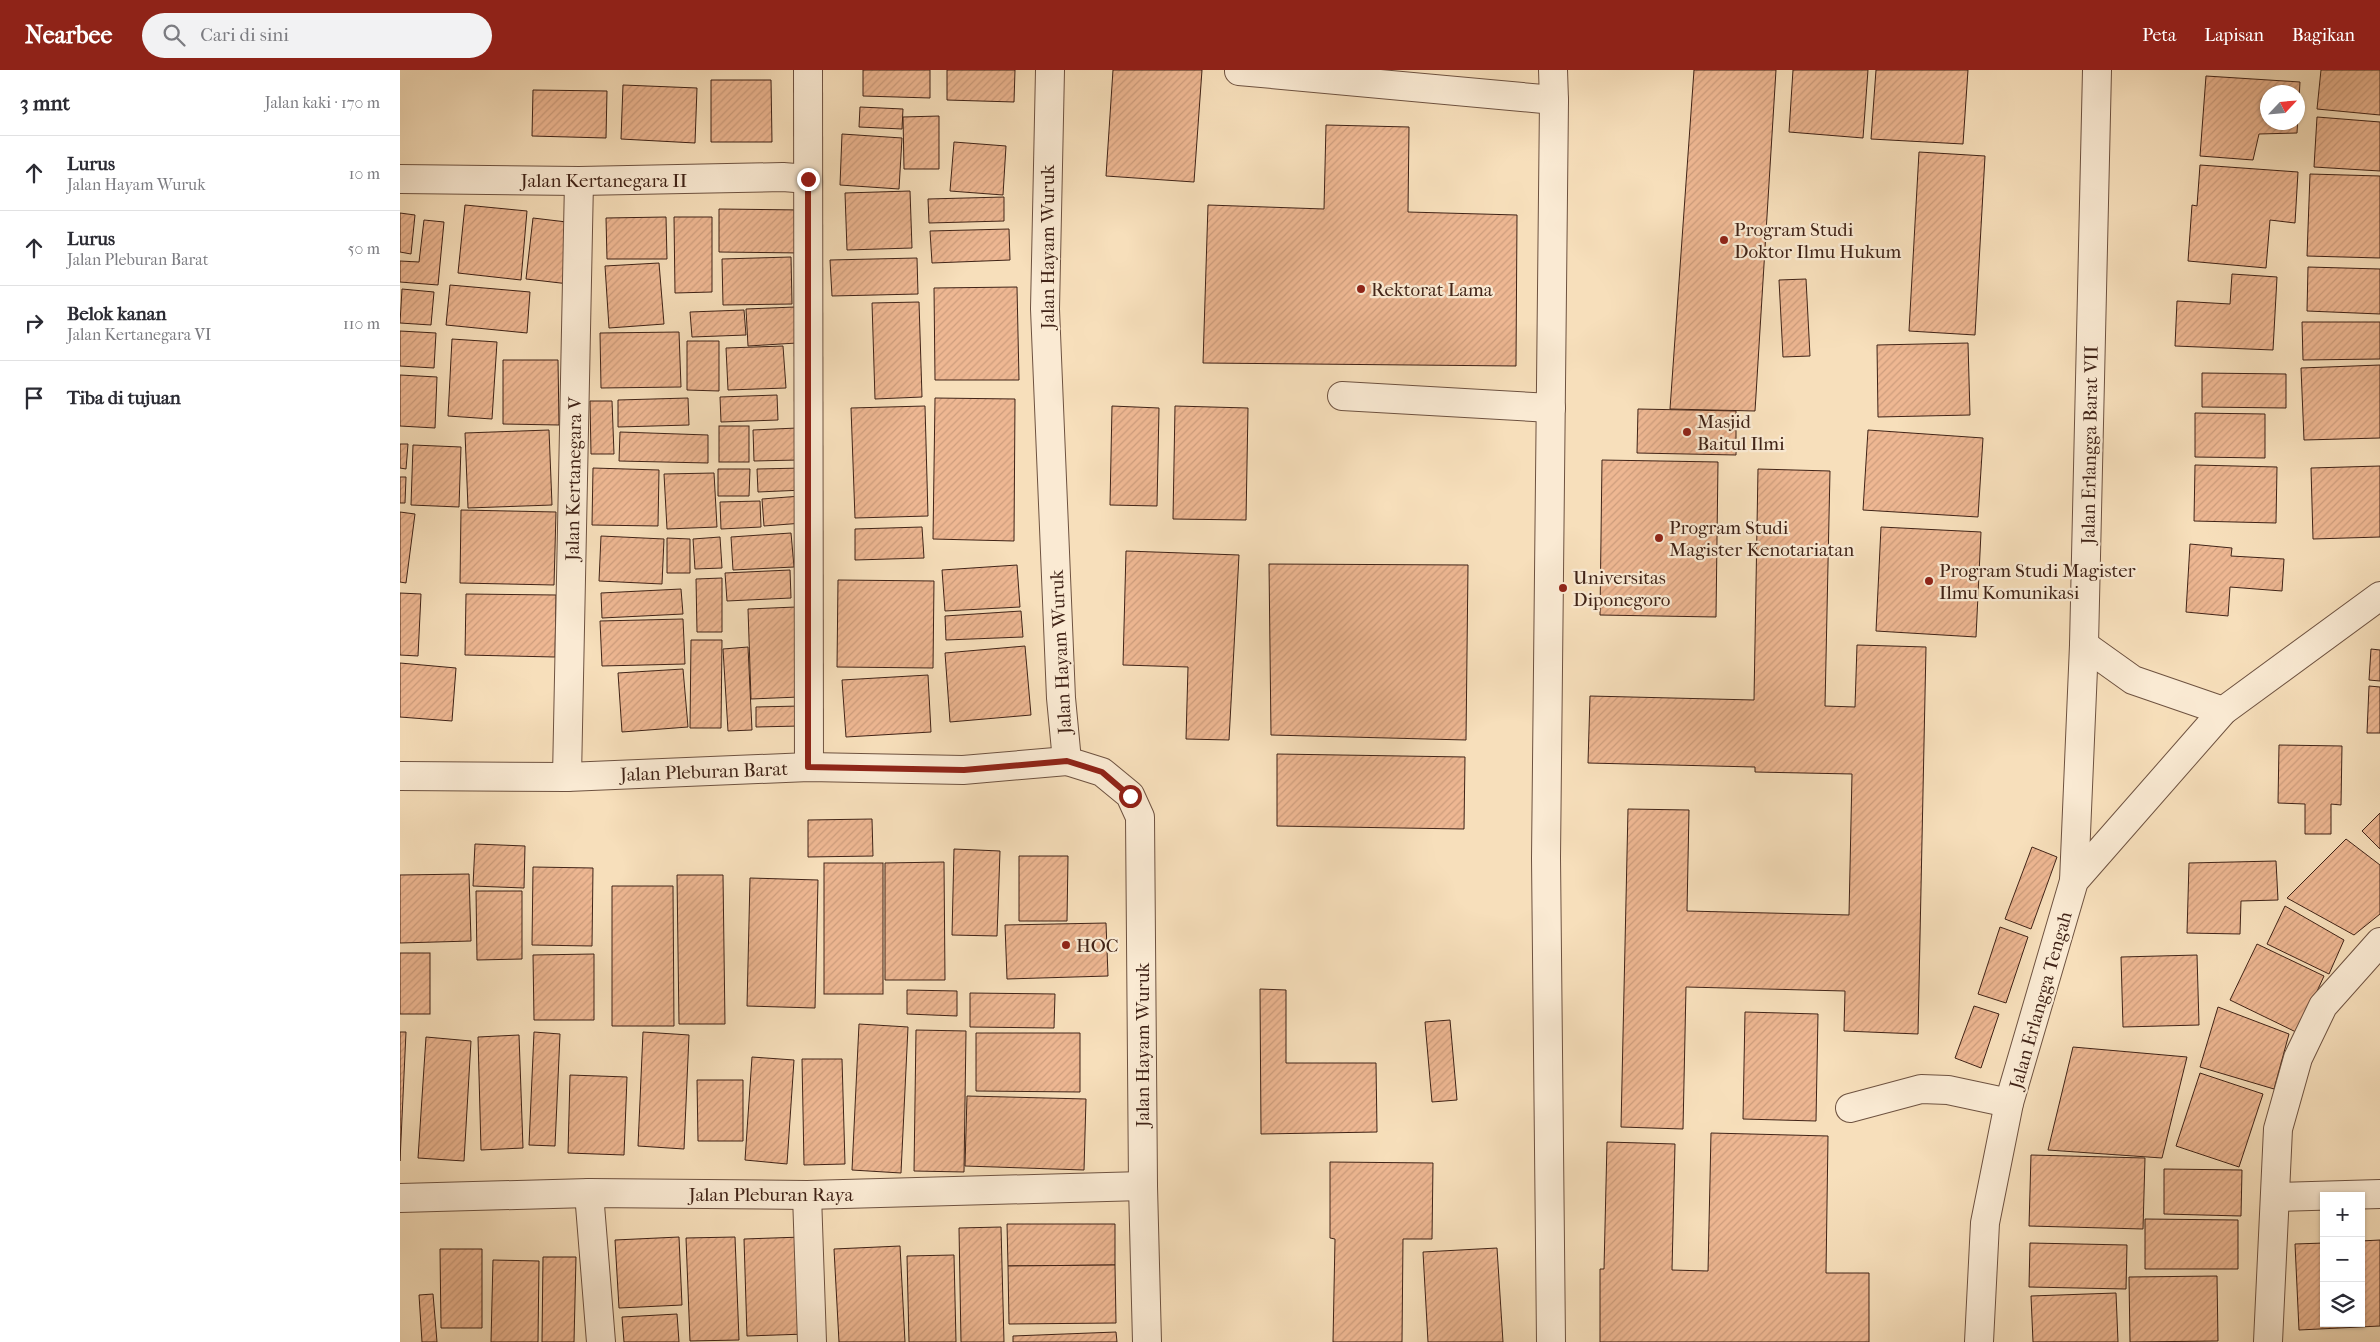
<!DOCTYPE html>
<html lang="id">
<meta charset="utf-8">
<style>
body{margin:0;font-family:"IM FELL French Canon",serif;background:#f2f2f3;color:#2b2b33}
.controls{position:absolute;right:15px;bottom:15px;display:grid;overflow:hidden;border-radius:0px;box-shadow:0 1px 4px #0004}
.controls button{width:45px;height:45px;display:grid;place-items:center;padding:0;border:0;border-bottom:1px solid #e1e1e2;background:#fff;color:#2b2b33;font:25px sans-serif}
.compass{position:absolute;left:1860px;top:15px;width:45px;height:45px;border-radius:50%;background:#fff;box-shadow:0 1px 4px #0004;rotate:64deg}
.stop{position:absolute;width:15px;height:15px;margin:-11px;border:4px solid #8f2418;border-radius:50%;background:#fff}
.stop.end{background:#8f2418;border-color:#fff;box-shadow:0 1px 5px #0008}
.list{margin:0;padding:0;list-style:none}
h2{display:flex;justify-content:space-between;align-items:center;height:65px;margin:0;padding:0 20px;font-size:21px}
h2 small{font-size:16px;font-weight:400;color:#7c7c81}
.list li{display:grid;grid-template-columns:32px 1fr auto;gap:15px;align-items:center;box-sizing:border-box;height:75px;padding:0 20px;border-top:1px solid #e1e1e2}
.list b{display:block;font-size:19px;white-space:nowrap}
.list p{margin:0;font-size:16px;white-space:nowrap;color:#7c7c81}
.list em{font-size:16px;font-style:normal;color:#7c7c81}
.icon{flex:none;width:28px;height:28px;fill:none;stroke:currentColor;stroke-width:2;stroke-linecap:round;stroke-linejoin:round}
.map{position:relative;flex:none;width:1980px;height:1272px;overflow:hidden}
header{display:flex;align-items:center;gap:30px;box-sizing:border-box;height:70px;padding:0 25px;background:#8f2418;color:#fff}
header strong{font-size:24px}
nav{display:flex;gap:28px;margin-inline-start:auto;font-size:18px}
.search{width:350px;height:45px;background:#f2f2f3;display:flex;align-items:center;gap:12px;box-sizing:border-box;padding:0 18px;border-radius:28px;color:#7c7c81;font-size:19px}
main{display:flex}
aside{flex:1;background:#fff}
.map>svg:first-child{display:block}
.building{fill:url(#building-hatch);stroke:#402317;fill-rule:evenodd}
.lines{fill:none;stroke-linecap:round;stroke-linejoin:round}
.minor-casing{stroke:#6e5240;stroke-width:30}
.minor{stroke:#faead3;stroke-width:28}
.route{stroke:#8f2418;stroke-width:6}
.poi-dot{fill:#8f2418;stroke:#faead3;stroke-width:2}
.labels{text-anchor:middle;stroke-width:4.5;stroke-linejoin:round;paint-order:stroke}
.street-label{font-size:19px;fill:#402317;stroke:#faead3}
.poi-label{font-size:19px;fill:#402317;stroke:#faead3;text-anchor:start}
</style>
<header>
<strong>Nearbee</strong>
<div class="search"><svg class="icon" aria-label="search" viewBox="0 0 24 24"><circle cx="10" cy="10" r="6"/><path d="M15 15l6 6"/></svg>Cari di sini</div>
<nav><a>Peta</a><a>Lapisan</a><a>Bagikan</a></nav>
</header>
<main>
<aside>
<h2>3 mnt<small>Jalan kaki · 170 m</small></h2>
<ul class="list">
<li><svg class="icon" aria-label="ahead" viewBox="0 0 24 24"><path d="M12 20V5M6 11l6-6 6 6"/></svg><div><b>Lurus</b><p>Jalan Hayam Wuruk</p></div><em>10 m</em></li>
<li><svg class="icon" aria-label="ahead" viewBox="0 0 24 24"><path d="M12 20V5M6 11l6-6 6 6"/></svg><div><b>Lurus</b><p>Jalan Pleburan Barat</p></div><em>50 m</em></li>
<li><svg class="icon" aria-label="right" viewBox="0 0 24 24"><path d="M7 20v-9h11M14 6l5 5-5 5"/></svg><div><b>Belok kanan</b><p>Jalan Kertanegara VI</p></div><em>110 m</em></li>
<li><svg class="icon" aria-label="arrive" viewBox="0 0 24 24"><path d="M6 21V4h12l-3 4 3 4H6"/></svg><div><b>Tiba di tujuan</b></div></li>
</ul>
</aside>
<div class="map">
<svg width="1980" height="1272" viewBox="0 0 1980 1272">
<defs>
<pattern id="building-hatch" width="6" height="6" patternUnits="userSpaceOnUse" patternTransform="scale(1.25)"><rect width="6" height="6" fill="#eeb792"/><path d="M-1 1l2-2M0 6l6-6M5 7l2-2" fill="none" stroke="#cd9d7d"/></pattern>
</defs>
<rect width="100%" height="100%" fill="#f7dfbb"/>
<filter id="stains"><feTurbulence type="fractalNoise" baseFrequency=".004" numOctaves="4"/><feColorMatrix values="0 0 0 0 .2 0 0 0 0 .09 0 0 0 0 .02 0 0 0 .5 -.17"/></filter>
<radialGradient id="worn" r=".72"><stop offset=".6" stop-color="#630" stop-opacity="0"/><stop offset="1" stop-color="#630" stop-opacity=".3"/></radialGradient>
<g class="building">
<polygon points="463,0 530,0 530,28 463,26"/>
<polygon points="547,0 615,0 614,32 547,30"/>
<polygon points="713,0 802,0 794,112 706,106"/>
<polygon points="1294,0 1376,0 1355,341 1270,339"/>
<polygon points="1393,0 1468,0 1463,68 1389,62"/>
<polygon points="1476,0 1568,0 1563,74 1471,69"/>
<polygon points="1921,0 1980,0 1980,45 1917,39"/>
<path d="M1806,6L1900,12L1897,63L1859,64L1853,90L1800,86ZM1868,22H1898V52H1868Z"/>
<polygon points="311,10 371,10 372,72 311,72"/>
<polygon points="223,15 297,18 295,73 221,69"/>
<polygon points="133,20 207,21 206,68 132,66"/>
<polygon points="460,37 503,39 502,59 459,57"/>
<polygon points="539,46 539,99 504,99 503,47"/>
<polygon points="1917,47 1980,52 1980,101 1914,97"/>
<polygon points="926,55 1009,57 1008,142 1117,145 1116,296 803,293 808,135 924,139"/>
<polygon points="442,64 502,68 499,119 440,115"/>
<polygon points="554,72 606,76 603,125 550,121"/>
<polygon points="1519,82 1585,86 1575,265 1509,261"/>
<polygon points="1800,95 1898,102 1895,153 1870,150 1866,198 1788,191 1792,135 1797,136"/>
<polygon points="1910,104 1980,106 1980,188 1907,186"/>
<polygon points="510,121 512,178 447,180 445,123"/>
<polygon points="604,127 604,151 529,153 528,129"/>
<polygon points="65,135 127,141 121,210 58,203"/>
<polygon points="319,139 402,140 402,183 319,182"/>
<polygon points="0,143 15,145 11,184 0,182"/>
<polygon points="266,147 267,189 207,189 206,148"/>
<polygon points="274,147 312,147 312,222 275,223"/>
<polygon points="133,148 175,153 169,214 126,209"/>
<polygon points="24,150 44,152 38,215 0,212 0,191 19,192"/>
<polygon points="609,159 610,190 532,193 530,161"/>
<polygon points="391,187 392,234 323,235 322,189"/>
<polygon points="517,188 518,224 432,226 430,190"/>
<polygon points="259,193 264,254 209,258 205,196"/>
<polygon points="1908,197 1980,199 1980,244 1907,241"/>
<polygon points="1832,204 1877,207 1873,280 1775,276 1777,231 1830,234"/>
<polygon points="1406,209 1410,286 1383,287 1379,210"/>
<polygon points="50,215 130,222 127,263 46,255"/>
<polygon points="617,217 619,310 535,310 534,218"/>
<polygon points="2,219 34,222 31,255 0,253"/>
<polygon points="519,232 522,327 475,329 472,233"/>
<polygon points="395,237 397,273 348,276 346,239"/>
<polygon points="344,240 346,265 292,267 290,242"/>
<polygon points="1902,252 1980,252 1980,289 1903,290"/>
<polygon points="0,261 36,263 34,298 0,296"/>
<polygon points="279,262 281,317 201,318 200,263"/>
<polygon points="52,269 97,272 92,349 48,346"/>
<polygon points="287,271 319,271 319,321 287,320"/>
<polygon points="1568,273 1570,345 1478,347 1477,275"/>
<polygon points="383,276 386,318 328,320 326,278"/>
<polygon points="103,290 158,290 159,355 103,354"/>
<polygon points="1980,295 1980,368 1904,370 1901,298"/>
<polygon points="1802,303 1886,304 1886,338 1802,337"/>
<polygon points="0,305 37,307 35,358 0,356"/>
<polygon points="377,325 378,350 321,352 320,327"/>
<polygon points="288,328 289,355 218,357 218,330"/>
<polygon points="535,328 615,329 614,471 533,469"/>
<polygon points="190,331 212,331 214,384 191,384"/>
<polygon points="525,336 528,446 455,448 451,338"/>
<polygon points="712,336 759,338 757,436 710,435"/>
<polygon points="775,336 848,338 846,450 773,449"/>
<polygon points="1238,339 1336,341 1336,385 1237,383"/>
<polygon points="1795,343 1865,344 1865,388 1795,387"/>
<rect x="319" y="356" width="30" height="36"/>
<polygon points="397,358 398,390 354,391 353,360"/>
<polygon points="149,360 152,435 68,438 65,363"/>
<polygon points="1468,360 1583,368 1578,447 1463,440"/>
<polygon points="220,362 308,365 308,393 219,391"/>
<polygon points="0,374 8,374 6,399 0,398"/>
<polygon points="13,375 61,377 59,437 11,435"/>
<polygon points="1202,390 1318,392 1316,547 1200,545"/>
<polygon points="1795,395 1877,397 1876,453 1794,451"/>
<polygon points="1980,396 1980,467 1913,469 1911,398"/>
<polygon points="193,398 259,400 258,456 192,455"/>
<polygon points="404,398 404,420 358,422 357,399"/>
<polygon points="318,399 350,399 349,426 318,426"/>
<polygon points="1358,399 1430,401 1425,636 1455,637 1457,575 1526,577 1518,964 1444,961 1445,921 1286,917 1283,1059 1221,1057 1228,739 1289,740 1287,841 1449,845 1452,704 1355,702 1355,697 1188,693 1190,626 1354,630"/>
<polygon points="314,403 317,457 267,459 264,404"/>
<polygon points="0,407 6,407 5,433 0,433"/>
<polygon points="401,426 403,453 364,456 362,429"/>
<polygon points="360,431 361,457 321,459 320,432"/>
<polygon points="61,440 156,442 154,515 60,513"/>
<polygon points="0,442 15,444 6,513 0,512"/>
<polygon points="522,457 524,488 455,490 455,459"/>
<polygon points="1481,457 1581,462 1576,567 1476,561"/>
<polygon points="391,463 394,497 333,500 331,467"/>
<polygon points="201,466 264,469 262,514 199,511"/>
<polygon points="320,467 322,498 295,499 293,469"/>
<polygon points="267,468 290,469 290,503 267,503"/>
<polygon points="1790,474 1832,478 1831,486 1884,489 1882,521 1830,517 1828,546 1786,542"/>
<polygon points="726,481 839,485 829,670 786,669 788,597 723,595"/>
<polygon points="869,494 1068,495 1066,670 871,665"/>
<polygon points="617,495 620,537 545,541 542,500"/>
<polygon points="390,500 391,528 327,531 325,503"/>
<polygon points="322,508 322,562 297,562 296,509"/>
<polygon points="438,510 534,511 533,598 437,597"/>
<polygon points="281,519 283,544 202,548 201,523"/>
<polygon points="0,523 21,524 18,586 0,585"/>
<polygon points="66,524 156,525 155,587 65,585"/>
<polygon points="396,537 399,627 351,629 348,539"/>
<polygon points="621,541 623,567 546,570 545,546"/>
<polygon points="283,549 285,594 202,596 200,551"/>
<polygon points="291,570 322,570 321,658 290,658"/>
<polygon points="625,576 631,645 550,652 545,583"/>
<polygon points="348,577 352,660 328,661 323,579"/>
<polygon points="1971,579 1980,580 1980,611 1969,610"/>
<polygon points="0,593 56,598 52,651 0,647"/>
<polygon points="283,599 288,657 222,662 218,603"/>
<polygon points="528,605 531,662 446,667 442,610"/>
<polygon points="1969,616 1980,617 1980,663 1967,663"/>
<polygon points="400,636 400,656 356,657 356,637"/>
<polygon points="1879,675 1942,676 1941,735 1931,734 1931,764 1905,764 1905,734 1878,733"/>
<polygon points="877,684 1065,687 1064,759 877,756"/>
<polygon points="1980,743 1980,779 1962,761"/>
<polygon points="472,749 473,786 408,787 408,750"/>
<polygon points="1946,769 1980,795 1980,844 1954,865 1887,828"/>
<polygon points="75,774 125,776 124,818 73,816"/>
<polygon points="1632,777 1657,787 1631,859 1605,849"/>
<polygon points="554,779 600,781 597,866 552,865"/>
<polygon points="619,786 668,786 667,851 619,851"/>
<polygon points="1876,791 1878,830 1841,831 1840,864 1787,863 1789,793"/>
<polygon points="544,792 545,910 485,910 485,793"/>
<rect x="424" y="793" width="59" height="131"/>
<polygon points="133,797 193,798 192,876 132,875"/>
<polygon points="69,804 71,871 0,873 0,805"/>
<polygon points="277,805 323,805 325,954 279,954"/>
<polygon points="350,808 418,810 415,938 347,936"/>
<polygon points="212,816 273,816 274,956 212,956"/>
<polygon points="76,821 122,821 122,889 77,890"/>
<polygon points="1885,836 1944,870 1929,904 1867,874"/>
<polygon points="706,853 708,906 607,909 605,855"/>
<polygon points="1600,857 1628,867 1606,933 1578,924"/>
<polygon points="1857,874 1924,906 1898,963 1830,930"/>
<rect x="0" y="883" width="30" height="61"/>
<polygon points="194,884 194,950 134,950 133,885"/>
<polygon points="1797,885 1799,955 1723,957 1721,887"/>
<polygon points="860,919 886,920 886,993 976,993 977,1062 861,1064"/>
<polygon points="507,920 557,921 557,946 507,944"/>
<polygon points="570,923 655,924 654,958 570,957"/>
<polygon points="1574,936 1599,944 1581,998 1555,988"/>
<polygon points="1818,937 1889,964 1874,1019 1800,997"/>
<polygon points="1345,942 1418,944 1416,1051 1343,1049"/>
<polygon points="1050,950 1057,1030 1032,1032 1025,952"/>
<polygon points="459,954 508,957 501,1103 452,1100"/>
<polygon points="516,960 566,961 564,1102 514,1101"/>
<polygon points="0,962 6,962 0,1091"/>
<polygon points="134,962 160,964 155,1076 129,1075"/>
<polygon points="243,962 289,965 284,1079 238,1076"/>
<polygon points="576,963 680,963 680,1022 576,1021"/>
<polygon points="119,965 123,1078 81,1080 78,967"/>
<polygon points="26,967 71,971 64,1091 18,1088"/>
<polygon points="1673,977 1787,987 1762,1088 1648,1080"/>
<polygon points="352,987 394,990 387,1094 345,1090"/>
<polygon points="402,989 442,989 445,1094 404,1095"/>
<polygon points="1800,1003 1863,1024 1839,1097 1776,1076"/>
<polygon points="170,1005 227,1007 224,1085 168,1083"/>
<polygon points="297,1010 343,1010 343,1071 298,1071"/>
<polygon points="567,1026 686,1029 684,1100 565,1096"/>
<polygon points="1311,1063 1428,1066 1426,1203 1469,1203 1469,1272 1200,1272 1200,1199 1204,1199 1207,1072 1275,1074 1272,1200 1308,1201"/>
<polygon points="1631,1085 1745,1088 1743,1159 1629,1156"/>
<polygon points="930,1092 1033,1093 1032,1169 1003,1169 1002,1272 933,1272 935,1169 930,1168"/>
<polygon points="1764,1099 1842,1100 1841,1146 1764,1144"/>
<polygon points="1745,1149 1838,1150 1838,1199 1745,1199"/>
<polygon points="607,1154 715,1154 715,1195 608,1196"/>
<polygon points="601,1157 604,1272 561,1272 559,1158"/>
<polygon points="279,1167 282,1235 219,1238 215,1170"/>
<polygon points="335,1167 339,1270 290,1271 286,1168"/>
<polygon points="402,1167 406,1264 347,1266 344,1169"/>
<polygon points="1980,1170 1980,1256 1899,1260 1895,1174 1924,1173 1924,1253 1961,1253 1961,1171"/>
<polygon points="1630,1173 1727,1175 1726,1219 1629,1217"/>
<polygon points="500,1176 505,1272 439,1272 434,1179"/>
<polygon points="1097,1178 1103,1272 1028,1272 1023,1182"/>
<polygon points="40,1179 82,1179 82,1258 41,1258"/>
<polygon points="554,1185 556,1272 509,1272 507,1186"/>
<polygon points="143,1187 176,1187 174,1272 142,1272"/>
<polygon points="93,1190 139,1191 138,1272 91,1272"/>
<polygon points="715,1195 716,1253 609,1254 608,1196"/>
<polygon points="1817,1206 1818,1271 1730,1272 1729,1207"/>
<polygon points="1716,1223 1718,1272 1633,1272 1631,1226"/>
<polygon points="33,1224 37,1272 22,1272 19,1225"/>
<polygon points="277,1244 279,1272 224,1272 222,1247"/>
<polygon points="716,1262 717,1272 613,1272 613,1266"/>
</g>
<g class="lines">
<g class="minor-casing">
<g id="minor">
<polyline points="408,0 409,697"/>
<polyline points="650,0 645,239 661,628 667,691 702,702 730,725 740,747 743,1116 747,1272"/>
<polyline points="839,1 1154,30"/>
<polyline points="0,109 179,111 383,107 408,109"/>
<polyline points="942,326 1151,338"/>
<polyline points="1684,575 1733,610 1823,641"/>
<polyline points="0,706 167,707 409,697 563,700 667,691"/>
<polyline points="167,707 179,111"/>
<polyline points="1674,811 1684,575 1697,0"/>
<polyline points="1450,1038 1521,1019 1548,1020 1609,1033"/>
<polyline points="189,1123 201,1272"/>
<polyline points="407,1125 412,1272"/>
<polyline points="1875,1127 1980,1124"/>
<polyline points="0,1128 189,1123 407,1125 743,1116"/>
<polyline points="1151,1272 1146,788 1154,30 1153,0"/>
<polyline points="1579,1272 1585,1153 1609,1033 1674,811 1823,641 1980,526"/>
<polyline points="1868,1272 1878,1059 1898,988 1923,936 1980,872"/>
</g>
</g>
<use href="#minor" class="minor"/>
</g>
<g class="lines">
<polyline class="route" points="408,109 408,697 564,700 667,691 702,702 730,726"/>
</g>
<g class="poi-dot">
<circle cx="1324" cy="170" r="5"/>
<circle cx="961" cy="219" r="5"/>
<circle cx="1287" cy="362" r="5"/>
<circle cx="1259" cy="468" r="5"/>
<circle cx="1529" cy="511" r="5"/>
<circle cx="1163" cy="518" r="5"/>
<circle cx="666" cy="875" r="5"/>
</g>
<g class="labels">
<g class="street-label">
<text x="204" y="117">Jalan Kertanegara II</text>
<text transform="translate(647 177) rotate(-90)" y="7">Jalan Hayam Wuruk</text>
<text transform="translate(1689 375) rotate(-89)" y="7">Jalan Erlangga Barat VII</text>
<text transform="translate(173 409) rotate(-89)" y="7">Jalan Kertanegara V</text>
<text transform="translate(660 582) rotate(-93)" y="7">Jalan Hayam Wuruk</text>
<text transform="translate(304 701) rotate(-2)" y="7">Jalan Pleburan Barat</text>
<text transform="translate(1640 930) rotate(-74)" y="7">Jalan Erlangga Tengah</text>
<text transform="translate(742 975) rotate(-90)" y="7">Jalan Hayam Wuruk</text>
<text x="371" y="1131">Jalan Pleburan Raya</text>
</g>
<g class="poi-label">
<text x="1334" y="166">Program Studi<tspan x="1334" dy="22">Doktor Ilmu Hukum</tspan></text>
<text x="971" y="226">Rektorat Lama</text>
<text x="1297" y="358">Masjid<tspan x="1297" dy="22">Baitul Ilmi</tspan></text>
<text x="1269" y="464">Program Studi<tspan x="1269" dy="22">Magister Kenotariatan</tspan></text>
<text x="1539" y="507">Program Studi Magister<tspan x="1539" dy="22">Ilmu Komunikasi</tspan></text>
<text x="1173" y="514">Universitas<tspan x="1173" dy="22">Diponegoro</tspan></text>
<text x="676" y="882">HOC</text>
</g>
</g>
<rect width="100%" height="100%" filter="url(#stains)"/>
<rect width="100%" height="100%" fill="url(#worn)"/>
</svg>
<div class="controls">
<button>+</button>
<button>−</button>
<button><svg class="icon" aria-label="layers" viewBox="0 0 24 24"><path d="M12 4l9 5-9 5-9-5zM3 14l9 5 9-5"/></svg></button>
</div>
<svg class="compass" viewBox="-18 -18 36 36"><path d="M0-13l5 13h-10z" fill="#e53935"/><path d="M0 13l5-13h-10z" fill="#7c7c81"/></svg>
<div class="stop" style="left:730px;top:726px"></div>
<div class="stop end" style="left:408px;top:109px"></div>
</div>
</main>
